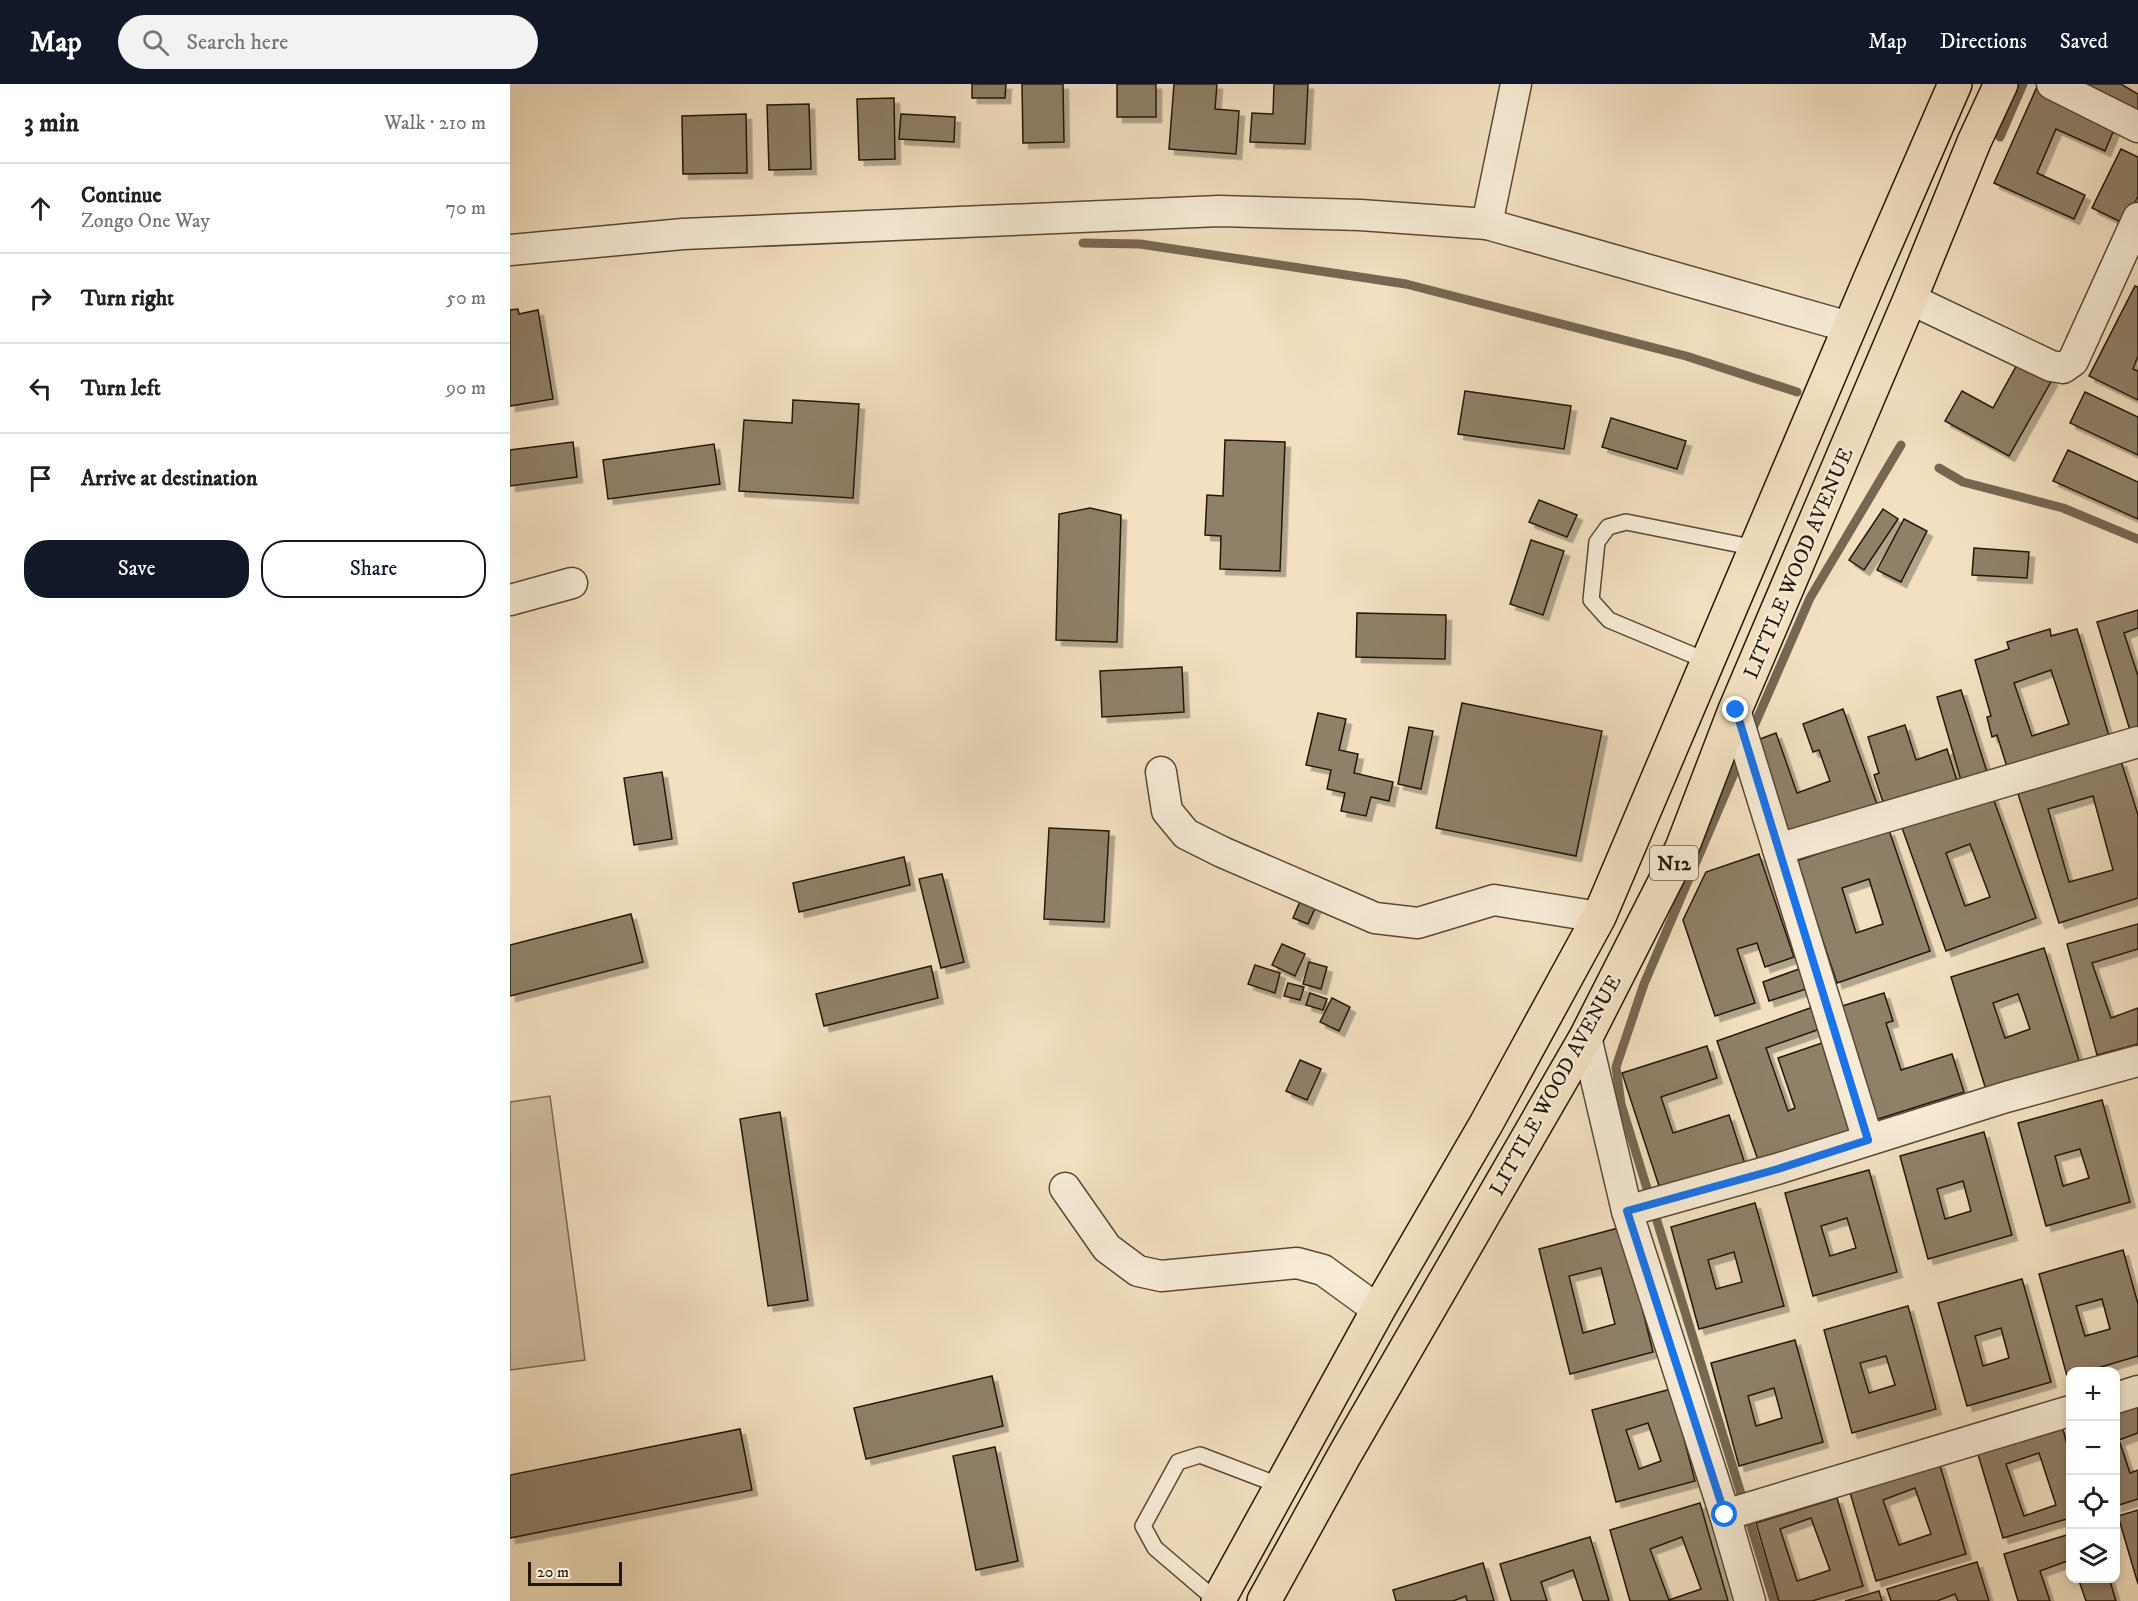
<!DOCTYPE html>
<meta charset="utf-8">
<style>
body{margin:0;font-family:"IM FELL DW Pica",serif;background:#f2f2f2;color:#202124}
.controls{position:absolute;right:18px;bottom:18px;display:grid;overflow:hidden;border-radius:12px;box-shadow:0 3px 9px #0003}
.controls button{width:54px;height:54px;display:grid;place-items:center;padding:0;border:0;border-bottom:2px solid #e0e0e0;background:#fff;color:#202124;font:30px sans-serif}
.scale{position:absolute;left:18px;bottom:15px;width:94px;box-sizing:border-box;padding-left:6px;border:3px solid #241709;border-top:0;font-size:16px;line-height:21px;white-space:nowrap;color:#241709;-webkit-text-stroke:4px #f7ebd6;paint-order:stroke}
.stop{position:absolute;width:18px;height:18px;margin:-14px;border:4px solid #1a73e8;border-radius:50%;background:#fff}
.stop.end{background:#1a73e8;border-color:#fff;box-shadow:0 2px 6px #0008}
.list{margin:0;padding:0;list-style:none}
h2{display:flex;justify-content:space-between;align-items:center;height:78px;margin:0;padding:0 24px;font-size:26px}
h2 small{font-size:20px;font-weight:400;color:#757577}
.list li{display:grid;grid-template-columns:39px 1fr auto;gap:18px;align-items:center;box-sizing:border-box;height:90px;padding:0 24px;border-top:2px solid #e0e0e0}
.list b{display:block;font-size:22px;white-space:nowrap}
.list p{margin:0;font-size:20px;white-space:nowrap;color:#757577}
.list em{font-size:20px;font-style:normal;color:#757577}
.actions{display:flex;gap:12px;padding:18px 24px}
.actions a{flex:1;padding:14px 0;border:2px solid #111827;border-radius:24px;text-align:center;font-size:21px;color:#111827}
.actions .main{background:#111827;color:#fff}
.icon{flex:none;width:33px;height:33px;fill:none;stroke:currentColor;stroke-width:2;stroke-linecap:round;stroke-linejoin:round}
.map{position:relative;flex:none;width:1628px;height:1517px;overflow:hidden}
header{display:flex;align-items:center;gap:36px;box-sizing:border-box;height:84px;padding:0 30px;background:#111827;color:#fff}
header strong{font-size:28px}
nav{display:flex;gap:33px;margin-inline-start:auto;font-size:21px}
.search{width:420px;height:54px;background:#f2f2f2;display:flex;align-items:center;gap:15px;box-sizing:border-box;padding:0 21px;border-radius:33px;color:#757577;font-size:22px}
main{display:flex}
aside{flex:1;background:#fff}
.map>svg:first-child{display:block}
.green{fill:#cfbea1;stroke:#7a6a55;stroke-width:1.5}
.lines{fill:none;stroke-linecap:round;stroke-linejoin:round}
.stream{stroke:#766752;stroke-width:9}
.building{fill:#8f8068;stroke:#241709;stroke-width:1.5;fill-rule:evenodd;filter:url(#shadow)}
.service-casing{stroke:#584937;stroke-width:18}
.minor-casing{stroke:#584937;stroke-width:33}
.trunk-casing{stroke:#241709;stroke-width:36}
.service{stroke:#f7ebd6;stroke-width:15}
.minor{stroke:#f7ebd6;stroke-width:30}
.trunk{stroke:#f2e0c0;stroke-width:33}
.route{stroke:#1a73e8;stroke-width:8}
.labels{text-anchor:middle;stroke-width:5;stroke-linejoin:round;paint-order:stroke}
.shield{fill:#f7ebd6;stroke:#635746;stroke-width:1.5}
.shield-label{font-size:20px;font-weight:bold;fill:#241709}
.street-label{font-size:21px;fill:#241709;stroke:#f7ebd6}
</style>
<header>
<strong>Map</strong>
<div class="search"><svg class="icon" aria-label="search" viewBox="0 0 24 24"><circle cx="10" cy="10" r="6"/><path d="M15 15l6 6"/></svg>Search here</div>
<nav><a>Map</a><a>Directions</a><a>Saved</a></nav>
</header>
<main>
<aside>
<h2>3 min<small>Walk · 210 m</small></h2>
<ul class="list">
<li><svg class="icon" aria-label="ahead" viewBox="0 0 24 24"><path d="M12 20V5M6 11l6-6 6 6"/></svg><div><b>Continue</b><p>Zongo One Way</p></div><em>70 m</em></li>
<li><svg class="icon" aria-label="right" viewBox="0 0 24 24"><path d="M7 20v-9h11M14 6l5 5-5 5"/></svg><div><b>Turn right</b></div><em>50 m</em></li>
<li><svg class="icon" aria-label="left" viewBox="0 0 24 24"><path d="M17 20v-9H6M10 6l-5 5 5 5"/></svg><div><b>Turn left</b></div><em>90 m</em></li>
<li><svg class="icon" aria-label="arrive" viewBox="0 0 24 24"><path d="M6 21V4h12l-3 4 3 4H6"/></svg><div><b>Arrive at destination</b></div></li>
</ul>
<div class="actions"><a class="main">Save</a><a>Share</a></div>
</aside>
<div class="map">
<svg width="1628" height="1517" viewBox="0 0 1628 1517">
<defs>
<filter id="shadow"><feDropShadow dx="5.5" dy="5.5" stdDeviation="0" flood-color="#0004"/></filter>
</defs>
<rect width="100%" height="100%" fill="#f2e0c0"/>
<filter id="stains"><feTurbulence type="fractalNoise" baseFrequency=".00333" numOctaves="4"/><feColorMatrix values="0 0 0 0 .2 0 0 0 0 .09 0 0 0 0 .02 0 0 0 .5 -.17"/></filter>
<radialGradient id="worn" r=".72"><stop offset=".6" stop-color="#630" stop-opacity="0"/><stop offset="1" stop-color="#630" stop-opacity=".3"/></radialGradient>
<polygon class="green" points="40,1012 75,1276 0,1286 0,1018"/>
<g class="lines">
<g class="stream">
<polyline points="1490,53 1513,0"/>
<polyline points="573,159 630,160 896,200 1176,272 1287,308"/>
<polyline points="1429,384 1453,398 1553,424 1628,455"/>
<polyline points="1241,649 1300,514 1391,361"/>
<polyline points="1231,673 1134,900 1106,983 1111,1020 1264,1517"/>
</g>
</g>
<g class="building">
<polygon points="462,0 496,0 495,14 462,14"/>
<polygon points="512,0 553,0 554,58 513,59"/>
<rect x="607" y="0" width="39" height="33"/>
<polygon points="664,0 707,0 705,25 729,27 726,70 659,65"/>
<polygon points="764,0 798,0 795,60 740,58 742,29 763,30"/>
<polygon points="1573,0 1611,0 1628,10 1628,32"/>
<polygon points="1526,5 1606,41 1595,67 1546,45 1527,89 1575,111 1564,135 1484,99"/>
<polygon points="384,14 385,75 349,76 347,15"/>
<polygon points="299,20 301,85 259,86 257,21"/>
<polygon points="236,30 237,89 173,90 172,32"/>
<polygon points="391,30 445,33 444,58 389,55"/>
<polygon points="1611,65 1628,73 1628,112 1615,140 1582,124"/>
<polygon points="1625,202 1628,203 1628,272 1623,285 1628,287 1628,316 1579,292"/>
<polygon points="8,225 9,230 28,226 43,315 0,322 0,226"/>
<polygon points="1509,277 1542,296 1499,372 1435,337 1452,307 1483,324"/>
<polygon points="955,307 1061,322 1054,365 948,350"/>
<polygon points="1575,308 1628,333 1628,371 1560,339"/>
<polygon points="283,316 349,320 343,414 229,407 234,336 282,339"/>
<polygon points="1101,334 1176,357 1167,385 1092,363"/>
<polygon points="715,356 775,358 770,487 710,485 711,452 695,451 697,411 713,412"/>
<polygon points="63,358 67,393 0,402 0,366"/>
<polygon points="204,360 210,400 98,415 93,376"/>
<polygon points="1558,366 1628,398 1628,435 1543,397"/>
<polygon points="1029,416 1067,431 1057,453 1019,438"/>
<polygon points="580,424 611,431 607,558 546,556 549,430"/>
<polygon points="1373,425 1388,435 1354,486 1339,476"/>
<polygon points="1394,435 1417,447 1391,498 1367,486"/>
<polygon points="1021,456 1054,467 1033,531 1000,520"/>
<polygon points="1464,464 1519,468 1517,494 1462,491"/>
<polygon points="1628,526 1628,544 1614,549 1628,592 1628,651 1622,653 1587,538"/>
<polygon points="847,529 936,531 935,575 846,573"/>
<path d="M1540,545L1541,552L1567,545L1599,652L1497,683L1487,651L1482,653L1477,633L1481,632L1465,576L1499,565L1497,558ZM1541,586L1559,640L1522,652L1504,599Z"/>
<polygon points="672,583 674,628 592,633 590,587"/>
<polygon points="1451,606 1477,688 1451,696 1427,613"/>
<polygon points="952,619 1092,647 1066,772 926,744"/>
<polygon points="1333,625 1369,726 1275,750 1242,658 1266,649 1287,709 1320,697 1309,666 1303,668 1293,640"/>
<polygon points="808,629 836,635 829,666 848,670 844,689 883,698 879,717 861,713 856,732 831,727 835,709 817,705 821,686 796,681"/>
<polygon points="1395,641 1406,676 1437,665 1447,697 1374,721 1364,691 1369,689 1358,653"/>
<polygon points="899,643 923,647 911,705 888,700"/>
<path d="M1611,677L1628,731V814L1549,839L1508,710ZM1583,712L1603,786L1559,798L1538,725Z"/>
<polygon points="152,688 162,755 124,761 114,694"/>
<path d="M1481,708L1526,834L1436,867L1391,741ZM1460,760L1480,813L1455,822L1436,769Z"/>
<polygon points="539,744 599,747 594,838 534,835"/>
<path d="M1379,746L1420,867L1327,899L1286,777ZM1359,795L1373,840L1346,849L1332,804Z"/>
<polygon points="1249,770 1284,873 1255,883 1247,859 1227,865 1245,919 1205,932 1173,836 1196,788"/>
<polygon points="394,773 400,801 289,828 283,799"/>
<polygon points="432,790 454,878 431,884 409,795"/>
<polygon points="791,815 806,822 798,840 783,834"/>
<polygon points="121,830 133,878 0,912 0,861"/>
<polygon points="1628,840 1628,865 1582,879 1601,934 1628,924 1628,960 1587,971 1557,860"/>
<polygon points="772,860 795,870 785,892 762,881"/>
<path d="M1534,864L1570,980L1477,1009L1441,893ZM1508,910L1520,945L1495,954L1483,919Z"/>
<polygon points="799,878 817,883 811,905 793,900"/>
<polygon points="745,881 770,889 765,909 738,900"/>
<polygon points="421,882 428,914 314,942 306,910"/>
<polygon points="1289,885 1296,905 1259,917 1253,898"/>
<polygon points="778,899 794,903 790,916 774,912"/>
<polygon points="800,909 817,915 813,926 796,921"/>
<polygon points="1374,909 1383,937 1376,939 1391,986 1442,970 1454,1008 1365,1036 1329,923"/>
<polygon points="822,914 840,923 829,947 810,938"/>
<polygon points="1303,923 1310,945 1256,964 1278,1027 1285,1024 1268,974 1315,958 1345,1045 1249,1079 1207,957"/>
<polygon points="1197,962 1207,994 1151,1013 1163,1049 1219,1031 1235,1080 1151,1108 1112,989"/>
<polygon points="790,976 811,985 797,1016 776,1007"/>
<path d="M1592,1016L1620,1118L1536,1142L1508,1039ZM1570,1065L1579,1094L1553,1102L1545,1072Z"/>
<polygon points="270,1028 298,1216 258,1222 230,1035"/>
<path d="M1474,1048L1502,1151L1418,1175L1390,1072ZM1453,1097L1461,1127L1435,1135L1427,1105Z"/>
<path d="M1359,1086L1387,1188L1303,1212L1275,1109ZM1337,1134L1346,1164L1320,1172L1311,1142Z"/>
<path d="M1245,1119L1274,1222L1189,1245L1161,1143ZM1224,1168L1232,1198L1206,1205L1198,1176Z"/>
<path d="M1112,1143L1143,1268L1060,1290L1029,1165ZM1091,1184L1105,1240L1073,1249L1059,1192Z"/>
<path d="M1613,1166L1628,1220V1272L1574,1288H1560V1291L1557,1292L1529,1190ZM1592,1215L1600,1245L1575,1252L1566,1222Z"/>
<path d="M1512,1195L1541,1298L1457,1322L1428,1219ZM1491,1244L1499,1274L1473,1282L1465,1252Z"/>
<path d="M1398,1222L1426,1325L1342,1349L1314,1246ZM1376,1272L1385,1301L1359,1309L1350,1279Z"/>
<path d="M1285,1256L1313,1358L1229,1382L1201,1279ZM1264,1304L1272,1334L1246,1342L1238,1312Z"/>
<polygon points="482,1292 493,1342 356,1375 344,1324"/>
<path d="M1161,1305L1185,1397L1106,1418L1082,1326ZM1138,1339L1151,1377L1129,1385L1116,1346Z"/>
<polygon points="1628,1322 1628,1349 1609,1356 1620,1389 1628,1386 1628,1415 1606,1422 1606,1329"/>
<path d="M1552,1342L1560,1371V1434L1493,1454L1467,1367ZM1529,1369L1546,1421L1514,1432L1496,1380Z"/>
<polygon points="230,1345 242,1406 0,1454 0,1391"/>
<polygon points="485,1363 508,1477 466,1486 443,1372"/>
<path d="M1429,1378L1456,1470L1366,1497L1339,1405ZM1405,1404L1421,1450L1389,1461L1373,1416Z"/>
<path d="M1327,1414L1353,1502L1302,1517H1269L1246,1439ZM1301,1434L1320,1486L1287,1497L1270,1445Z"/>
<path d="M1190,1419L1218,1517H1120L1100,1446ZM1172,1453L1191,1505L1159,1516L1140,1465Z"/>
<polygon points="1628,1426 1628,1500 1608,1432"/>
<polygon points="1560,1450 1560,1476 1530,1487 1540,1517 1508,1517 1494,1470"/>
<polygon points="1080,1453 1099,1517 1073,1517 1063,1486 1031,1498 1037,1517 1001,1517 990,1480"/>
<polygon points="1467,1478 1479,1517 1448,1517 1445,1510 1427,1517 1381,1517 1377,1505"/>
<polygon points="973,1479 984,1517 957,1517 956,1512 943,1517 886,1517 883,1506"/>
<polygon points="1568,1494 1599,1494 1606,1517 1576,1517"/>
<polygon points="1369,1507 1372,1517 1335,1517"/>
</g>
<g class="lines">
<g class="service-casing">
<g id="service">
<polyline points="1197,577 1099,536 1081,516 1087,458 1098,443 1116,438 1246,464"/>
<polyline points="707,1517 645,1464 633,1442 668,1378 690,1371 771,1402"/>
</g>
</g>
<g class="minor-casing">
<g id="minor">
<polyline points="1542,0 1628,43"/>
<polyline points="977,140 1006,0"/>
<polyline points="0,166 173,150 709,127 850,131 977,140 1339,243"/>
<polyline points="1400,215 1541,282 1553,284 1563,277 1628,134"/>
<polyline points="0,516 62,499"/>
<polyline points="1225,626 1268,765 1628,658"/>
<polyline points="651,688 657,727 676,750 712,768 865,834 908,839 984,816 1089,833"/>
<polyline points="1268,765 1358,1056"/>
<polyline points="1076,953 1117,1127 1215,1431 1240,1517"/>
<polyline points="555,1104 597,1164 628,1187 651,1192 787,1179 813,1186 868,1226"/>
<polyline points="1117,1127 1267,1085 1496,1013 1628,977"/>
<polyline points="1606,1314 1628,1307"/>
<polyline points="1215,1431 1560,1327"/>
</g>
</g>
<g class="trunk-casing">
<g id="trunk">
<polyline points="708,1517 868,1226 976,1040 1089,833 1361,193 1445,0"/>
<polyline points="754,1517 834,1372 1076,953 1172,764 1225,626 1400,215 1464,58 1491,0"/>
</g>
</g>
<use href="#service" class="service"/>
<use href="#minor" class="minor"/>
<use href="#trunk" class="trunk"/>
</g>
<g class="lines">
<polyline class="route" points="1215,1431 1117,1127 1268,1085 1358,1056 1226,626"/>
</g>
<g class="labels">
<rect class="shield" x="1140" y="762" width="48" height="34" rx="4.5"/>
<g class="shield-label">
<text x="1164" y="786">N12</text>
</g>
<g class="street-label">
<text transform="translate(1288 479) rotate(-67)" y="7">LITTLE WOOD AVENUE</text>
<text transform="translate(1045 1001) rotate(-61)" y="7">LITTLE WOOD AVENUE</text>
</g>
</g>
<rect width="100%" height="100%" filter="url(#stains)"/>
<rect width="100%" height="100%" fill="url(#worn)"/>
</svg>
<div class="controls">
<button>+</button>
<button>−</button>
<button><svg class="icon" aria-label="locate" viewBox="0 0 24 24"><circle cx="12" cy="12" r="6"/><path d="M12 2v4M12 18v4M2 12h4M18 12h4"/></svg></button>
<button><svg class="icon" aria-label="layers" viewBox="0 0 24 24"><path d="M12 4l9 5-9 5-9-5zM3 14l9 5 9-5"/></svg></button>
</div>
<div class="scale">20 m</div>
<div class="stop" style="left:1215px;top:1431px"></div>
<div class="stop end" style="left:1226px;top:626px"></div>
</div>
</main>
